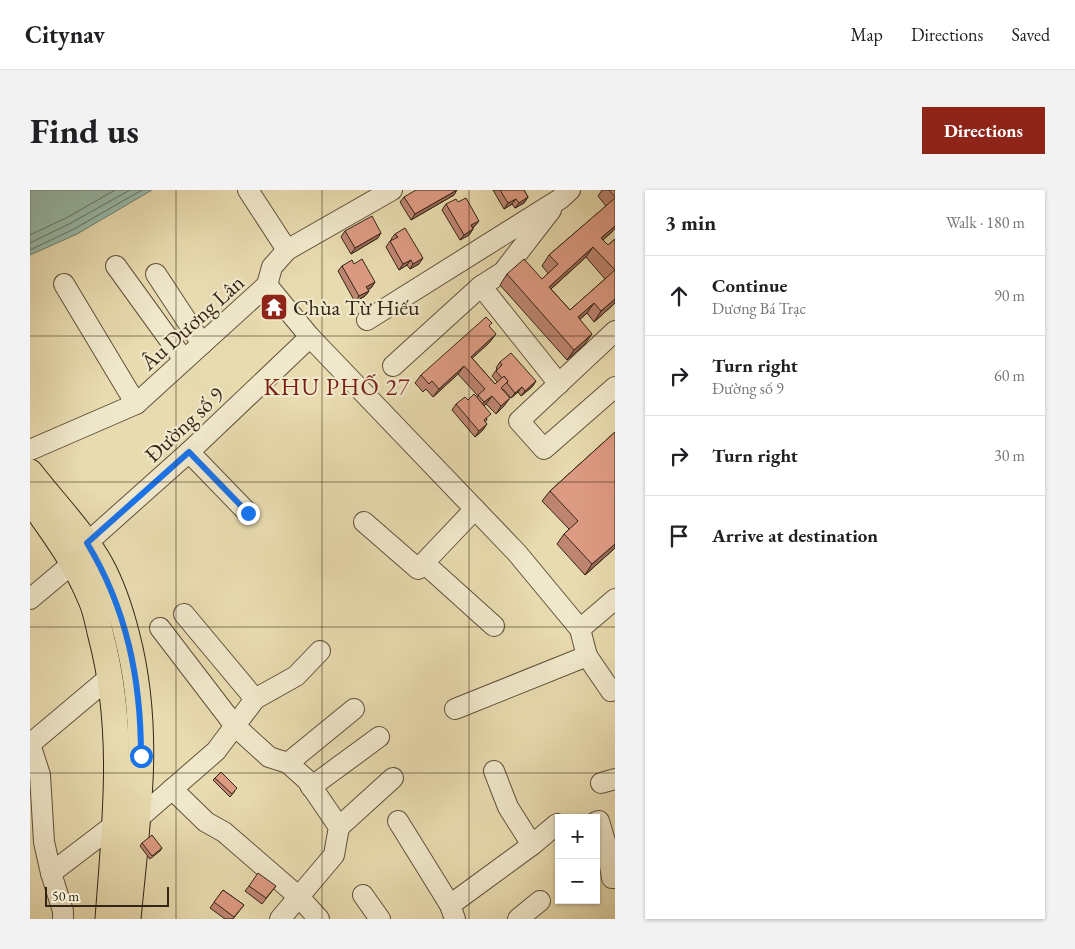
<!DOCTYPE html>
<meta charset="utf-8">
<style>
body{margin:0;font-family:"EB Garamond",serif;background:#f2f2f2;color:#202124}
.controls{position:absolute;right:15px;bottom:15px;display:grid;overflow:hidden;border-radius:0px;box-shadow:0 1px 4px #0004}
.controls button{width:45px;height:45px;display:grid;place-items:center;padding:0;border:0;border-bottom:1px solid #e0e0e0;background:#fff;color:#202124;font:25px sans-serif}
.scale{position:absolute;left:15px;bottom:12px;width:124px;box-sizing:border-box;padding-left:5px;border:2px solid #342416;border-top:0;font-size:14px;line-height:18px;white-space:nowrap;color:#342416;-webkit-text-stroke:4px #f0e8cb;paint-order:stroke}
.stop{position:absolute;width:15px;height:15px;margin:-11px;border:4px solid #1a73e8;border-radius:50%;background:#fff}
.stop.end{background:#1a73e8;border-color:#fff;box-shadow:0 1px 5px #0008}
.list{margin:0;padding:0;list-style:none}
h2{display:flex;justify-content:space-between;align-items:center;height:65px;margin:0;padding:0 20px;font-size:21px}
h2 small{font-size:16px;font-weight:400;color:#757577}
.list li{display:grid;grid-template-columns:32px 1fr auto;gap:15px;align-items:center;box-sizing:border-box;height:80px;padding:0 20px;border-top:1px solid #e0e0e0}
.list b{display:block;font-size:19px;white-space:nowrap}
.list p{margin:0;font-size:16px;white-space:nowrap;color:#757577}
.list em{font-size:16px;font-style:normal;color:#757577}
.icon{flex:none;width:28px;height:28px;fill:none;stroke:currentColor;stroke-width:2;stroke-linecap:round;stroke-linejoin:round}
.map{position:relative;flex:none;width:585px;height:729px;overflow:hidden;border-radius:0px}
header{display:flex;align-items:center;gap:30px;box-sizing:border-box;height:70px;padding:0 25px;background:#fff;border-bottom:1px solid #e0e0e0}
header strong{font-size:24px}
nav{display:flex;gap:28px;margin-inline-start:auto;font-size:18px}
.intro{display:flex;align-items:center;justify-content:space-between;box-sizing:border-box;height:120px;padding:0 30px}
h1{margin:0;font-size:35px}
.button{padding:12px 22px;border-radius:0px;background:#8f2418;color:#fff;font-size:18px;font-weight:700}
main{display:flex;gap:30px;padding:0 30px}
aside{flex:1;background:#fff;border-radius:0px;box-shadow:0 1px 4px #0004}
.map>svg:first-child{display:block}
.water{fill:#97bbab;stroke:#6f7f6f}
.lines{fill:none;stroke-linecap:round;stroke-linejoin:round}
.shore{stroke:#667060;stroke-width:1}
.minor-casing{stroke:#61523c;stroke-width:22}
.major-casing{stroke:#342416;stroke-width:27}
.minor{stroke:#f0e8cb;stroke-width:20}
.major{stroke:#e8dbaf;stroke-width:25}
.wall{fill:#be8571;stroke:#342416;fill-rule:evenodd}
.shaded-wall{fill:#9b6c5c;stroke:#342416}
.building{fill:#dd9b83;stroke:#342416;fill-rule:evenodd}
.route{stroke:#1a73e8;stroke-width:6}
.grid{fill:none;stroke:#342416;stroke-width:1;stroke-opacity:0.55}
.labels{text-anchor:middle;stroke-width:4.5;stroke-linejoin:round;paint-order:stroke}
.poi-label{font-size:22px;fill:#342416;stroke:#f0e8cb;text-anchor:start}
.street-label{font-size:22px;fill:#342416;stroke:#f0e8cb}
.neighbourhood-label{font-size:24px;letter-spacing:1px;fill:#7a1f14;stroke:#f0e8cb}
</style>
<header>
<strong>Citynav</strong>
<nav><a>Map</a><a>Directions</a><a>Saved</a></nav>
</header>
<div class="intro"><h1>Find us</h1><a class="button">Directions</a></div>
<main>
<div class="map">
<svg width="585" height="729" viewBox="0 0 585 729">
<rect width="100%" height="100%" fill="#e8dbaf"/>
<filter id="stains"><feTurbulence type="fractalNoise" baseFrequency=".004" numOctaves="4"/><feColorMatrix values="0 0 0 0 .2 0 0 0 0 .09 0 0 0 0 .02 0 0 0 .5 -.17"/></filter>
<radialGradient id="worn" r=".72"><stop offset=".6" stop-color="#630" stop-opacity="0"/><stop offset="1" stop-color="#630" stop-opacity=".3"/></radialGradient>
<polygon class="water" points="0,0 122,0 47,44 0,65"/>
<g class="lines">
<g class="shore">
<polyline points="0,45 38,27 85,0"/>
<polyline points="0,53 41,33 100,0"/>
<polyline points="0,60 44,39 112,0"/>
</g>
<g class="minor-casing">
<g id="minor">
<polyline points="218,0 257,60"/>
<polyline points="86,76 154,170"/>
<polyline points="126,84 172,154"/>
<polyline points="34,94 106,214"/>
<polyline points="237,95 280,147 487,363 550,439 557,466"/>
<polyline points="451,96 529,194"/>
<polyline points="337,130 530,9 540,0"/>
<polyline points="585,141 489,231 514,259 585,197"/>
<polyline points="363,176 451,96 473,82 521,20"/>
<polyline points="0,260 106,214 237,95 242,77 257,60 362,0"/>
<polyline points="159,262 218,323"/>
<polyline points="334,332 388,379 445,319"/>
<polyline points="57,353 159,262 280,147"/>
<polyline points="394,373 464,436"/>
<polyline points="0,409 43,373"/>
<polyline points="154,424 225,509"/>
<polyline points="130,438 205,536 239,567 258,573 277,590 309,637 304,665 250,729"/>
<polyline points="550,439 585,409"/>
<polyline points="425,519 557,466 581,501 585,500"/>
<polyline points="0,554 10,585 14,652 21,683 33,721 33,729"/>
<polyline points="0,554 81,486"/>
<polyline points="258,573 324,519"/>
<polyline points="571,593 585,589"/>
<polyline points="281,597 349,547"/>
<polyline points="142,599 176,632 194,642 269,707 289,729"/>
<polyline points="109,628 186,561 225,509 266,486 290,461"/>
<polyline points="368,631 420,715"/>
<polyline points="566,632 569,631 577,658 582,688 585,688"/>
<polyline points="309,637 363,588"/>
<polyline points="502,655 527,634"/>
<polyline points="21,683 84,635"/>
<polyline points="333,705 350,729"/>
<polyline points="425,729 420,715 502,655 478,617 464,581"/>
<polyline points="488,729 510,711"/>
</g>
</g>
<g class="major-casing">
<g id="major">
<path d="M0,282C24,313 52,341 71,375C83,397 91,422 97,446C122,543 107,632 98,729"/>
<path d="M0,310C23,342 46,373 61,410C66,421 68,434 71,446C96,540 85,634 78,729"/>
</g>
</g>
<use href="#minor" class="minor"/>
<use href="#major" class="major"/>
</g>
<g class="wall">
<polygon points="463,0 494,0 498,7 494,13 485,18 482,14 474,19"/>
<path d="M572,0H585V39L573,50L578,55L585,49V113L564,132L557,123L550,129L555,154L537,170L470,95L477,84L512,89L518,83L512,76L519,65L576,16L568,6ZM556,67L575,89L540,120L521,99Z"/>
<polygon points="424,5 381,30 370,12 374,7"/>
<polygon points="416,14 445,36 443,38 443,39 439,45 430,50 412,20"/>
<polygon points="315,41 348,48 321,64 311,47"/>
<polygon points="365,44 389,74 380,79 377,75 369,80 356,57 360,51 362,50 361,49"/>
<polygon points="324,74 345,92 341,98 338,99 339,101 335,106 325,112 308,81 312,76"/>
<polygon points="459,136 460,152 442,168 465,194 467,192 462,186 467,179 466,178 470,172 506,191 502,197 491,206 488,202 481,208 473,199 472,200 474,216 466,224 456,214 454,216 457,230 455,232 453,240 445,247 422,220 426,214 447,207 448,206 428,184 403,207 396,199 393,202 385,193 391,185"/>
<polygon points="585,242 585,358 555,385 527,354 534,344 539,339 512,311 520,301"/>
<polygon points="185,588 205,601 200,607 183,590"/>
<polygon points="112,653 132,658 130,661 120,669 110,656"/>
<polygon points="219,696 246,696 232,714 215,701"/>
<polygon points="193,700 214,715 203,729 195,729 180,718"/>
</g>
<g class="shaded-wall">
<polygon points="427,0 424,5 381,30 385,24"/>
<polygon points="498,7 494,13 485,18 489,13"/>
<polygon points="486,9 482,14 474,19 478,13"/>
<polygon points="449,31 445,36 437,41 441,35"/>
<polygon points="585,36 585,39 564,58 571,48"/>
<polygon points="443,39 439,45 430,50 434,45"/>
<polygon points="351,43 348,48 321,64 325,58"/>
<polygon points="563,57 556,67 512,107 519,97"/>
<polygon points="393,68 389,74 380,79 383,74"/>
<polygon points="381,70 377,75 369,80 373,74"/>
<polygon points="345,92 341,98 333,102 336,97"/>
<polygon points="339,101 335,106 325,112 329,106"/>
<polygon points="585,109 585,113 564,132 571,121"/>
<polygon points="564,113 557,123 540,138 548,127"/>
<polygon points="466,144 460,152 435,175 441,167"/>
<polygon points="562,144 555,154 537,170 544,160"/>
<polygon points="434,176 428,184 403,207 409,199"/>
<polygon points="506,191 502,197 491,206 495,201"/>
<polygon points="492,197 488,202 481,208 485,203"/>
<polygon points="462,206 456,214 449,220 454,212"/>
<polygon points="480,208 474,216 466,224 471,216"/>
<polygon points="457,234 453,240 445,247 449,241"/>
<polygon points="585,354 585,358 555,385 562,374"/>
</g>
<g class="building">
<polygon points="386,0 427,0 385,24 374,7"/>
<polygon points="470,0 494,0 498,7 489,13 486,9 478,13"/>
<polygon points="579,0 585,0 585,7"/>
<polygon points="436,8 449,31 441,35 443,39 434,45 416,14 426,9 428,12"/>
<path d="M585,8V36L571,48L578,55L585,49V109L571,121L564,113L548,127L562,144L544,160L477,84L494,69L512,89L528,74L519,65ZM563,57L585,80L540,120L519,97Z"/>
<polygon points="342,26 351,43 325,58 315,41"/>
<polygon points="375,38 393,68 383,74 381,70 373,74 360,51 368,47 365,44"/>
<polygon points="332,69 345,92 336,97 339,101 329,106 312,76 322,70 324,74"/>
<polygon points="456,127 462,133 459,136 466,144 441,167 465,194 474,186 478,191 471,198 480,208 471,216 462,206 454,212 448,205 455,199 434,176 409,199 402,191 399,194 391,185"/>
<polygon points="481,163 506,191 495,201 492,197 485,203 477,193 478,191 474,186 472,188 466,181 472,175 470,172"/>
<polygon points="444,204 461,224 454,230 457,234 449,241 426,214 435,207 438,210"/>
<polygon points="585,242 585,354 562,374 534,344 548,331 520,301"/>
<polygon points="191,582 207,598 202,604 185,588"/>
<polygon points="122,645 132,658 122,666 112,653"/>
<polygon points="228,683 246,696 236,708 219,696"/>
<polygon points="193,700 214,715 204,727 184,712"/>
</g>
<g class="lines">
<path class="route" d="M111,566C111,490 97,419 57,353L159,262L218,323"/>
</g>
<path class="grid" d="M146,0V729M292,0V729M439,0V729M0,146H585M0,292H585M0,437H585M0,583H585"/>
<defs>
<g id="temple-square" transform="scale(1.4375)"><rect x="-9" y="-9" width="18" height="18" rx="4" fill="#8f2418" stroke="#f0e8cb"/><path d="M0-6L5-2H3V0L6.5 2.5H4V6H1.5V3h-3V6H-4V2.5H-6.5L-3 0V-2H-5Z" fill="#fff"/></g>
</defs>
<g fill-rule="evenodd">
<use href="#temple-square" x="244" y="117"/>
</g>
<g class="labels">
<g class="poi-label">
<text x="263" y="125">Chùa Từ Hiếu</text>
</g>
<g class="street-label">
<text transform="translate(162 132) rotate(-42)" y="8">Âu Dương Lân</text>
<text transform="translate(154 234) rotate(-43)" y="8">Đường số 9</text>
</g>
<g class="neighbourhood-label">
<text x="307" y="205">KHU PHỐ 27</text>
</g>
</g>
<rect width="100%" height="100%" filter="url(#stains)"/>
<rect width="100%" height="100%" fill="url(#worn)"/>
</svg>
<div class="controls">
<button>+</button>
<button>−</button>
</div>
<div class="scale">50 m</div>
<div class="stop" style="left:111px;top:566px"></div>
<div class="stop end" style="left:218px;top:323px"></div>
</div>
<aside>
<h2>3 min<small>Walk · 180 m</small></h2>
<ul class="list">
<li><svg class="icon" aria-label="ahead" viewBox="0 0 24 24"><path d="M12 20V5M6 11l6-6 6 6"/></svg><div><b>Continue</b><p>Dương Bá Trạc</p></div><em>90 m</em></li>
<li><svg class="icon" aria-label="right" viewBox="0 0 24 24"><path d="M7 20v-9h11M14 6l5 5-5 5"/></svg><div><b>Turn right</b><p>Đường số 9</p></div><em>60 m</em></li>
<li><svg class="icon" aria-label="right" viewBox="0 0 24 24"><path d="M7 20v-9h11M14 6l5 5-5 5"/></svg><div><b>Turn right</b></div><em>30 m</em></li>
<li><svg class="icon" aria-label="arrive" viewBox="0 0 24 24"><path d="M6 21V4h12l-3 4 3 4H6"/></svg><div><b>Arrive at destination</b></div></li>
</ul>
</aside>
</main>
